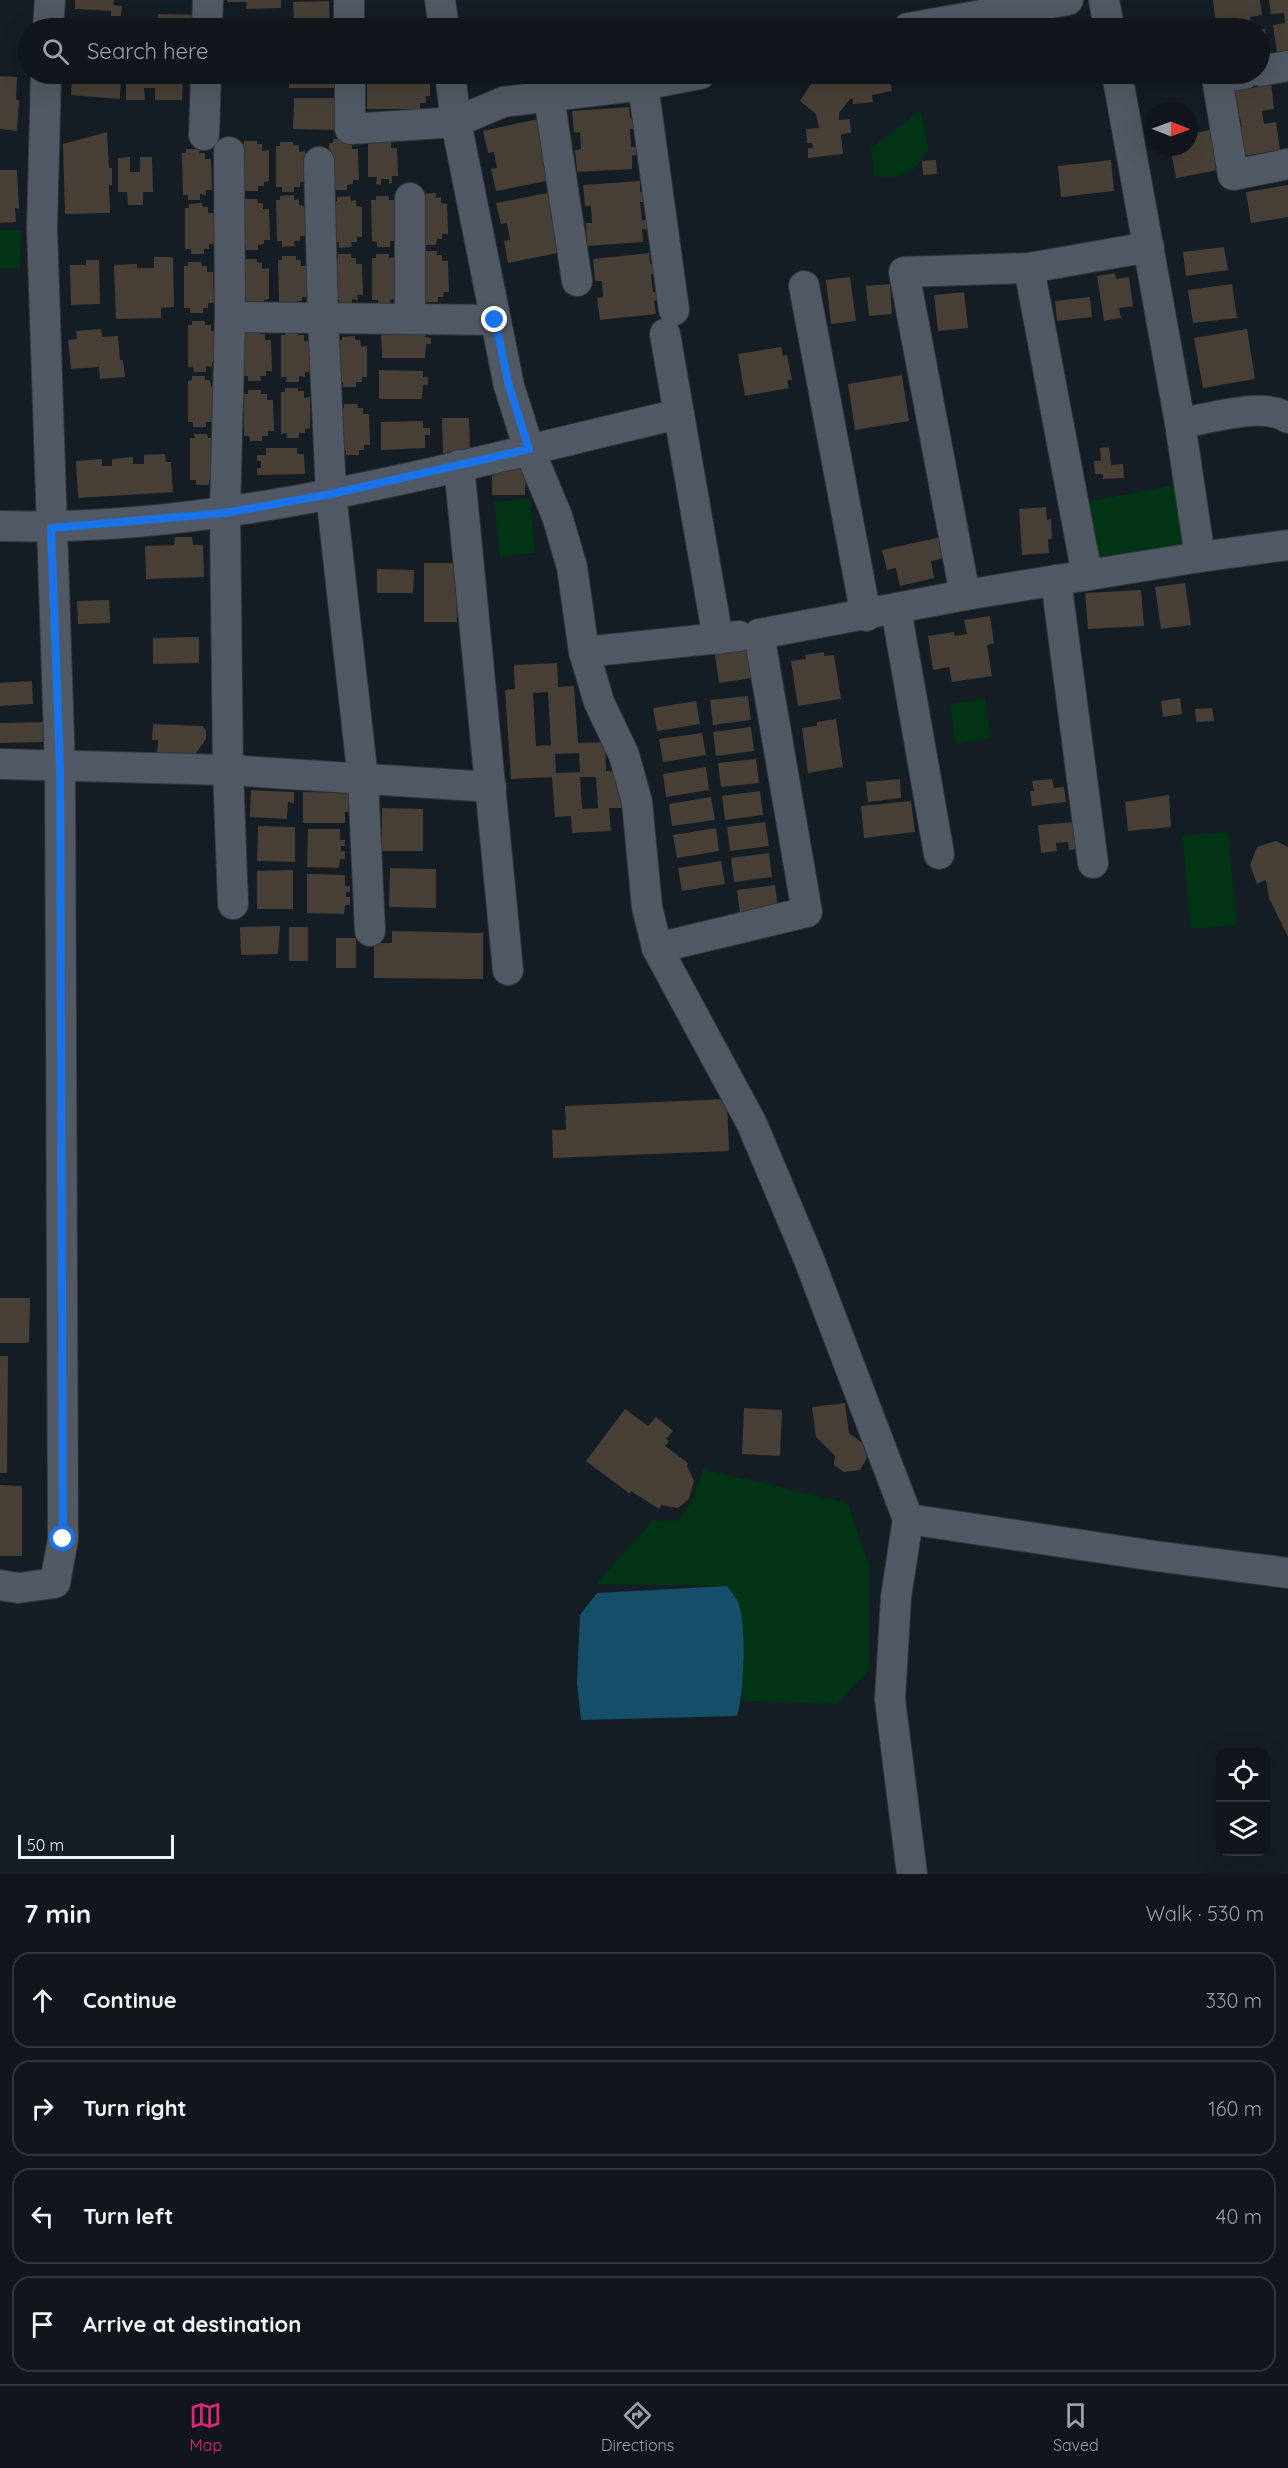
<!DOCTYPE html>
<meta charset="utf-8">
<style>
body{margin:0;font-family:Quicksand,sans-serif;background:#191f25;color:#f1f3f6}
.controls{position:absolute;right:18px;bottom:18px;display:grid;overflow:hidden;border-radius:12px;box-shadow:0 6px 24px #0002}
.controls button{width:54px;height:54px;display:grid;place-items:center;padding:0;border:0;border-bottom:2px solid #30353b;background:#10161c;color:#f1f3f6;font:30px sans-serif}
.compass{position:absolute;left:1144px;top:102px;width:54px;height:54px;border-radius:50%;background:#10161c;box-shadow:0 6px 24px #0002;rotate:91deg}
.scale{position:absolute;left:18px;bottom:15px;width:156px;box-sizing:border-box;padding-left:6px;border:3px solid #eef3f9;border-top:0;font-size:16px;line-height:21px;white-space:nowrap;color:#eef3f9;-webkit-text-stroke:4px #151d25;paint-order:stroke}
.stop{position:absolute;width:18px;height:18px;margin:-14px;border:4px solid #1a73e8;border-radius:50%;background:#fff}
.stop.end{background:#1a73e8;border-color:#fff;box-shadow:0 2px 6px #0008}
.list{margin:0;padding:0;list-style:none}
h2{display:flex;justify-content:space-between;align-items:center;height:78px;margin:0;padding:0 24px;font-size:26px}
h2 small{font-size:20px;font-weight:400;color:#9c9fa3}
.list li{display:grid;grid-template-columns:39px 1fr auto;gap:18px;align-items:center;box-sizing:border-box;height:96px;margin:0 12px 12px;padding:0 12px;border:2px solid #30353b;border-radius:18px}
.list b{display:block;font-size:22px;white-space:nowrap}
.list em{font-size:20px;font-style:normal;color:#9c9fa3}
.icon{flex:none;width:33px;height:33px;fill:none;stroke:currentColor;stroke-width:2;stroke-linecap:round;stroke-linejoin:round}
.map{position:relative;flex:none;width:1288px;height:1874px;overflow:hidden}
.search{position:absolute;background:#10161c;box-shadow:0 6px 24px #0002;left:18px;right:18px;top:18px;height:66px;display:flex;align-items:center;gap:15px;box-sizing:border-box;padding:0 21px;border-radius:33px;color:#9c9fa3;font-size:22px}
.sheet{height:510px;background:#10161c}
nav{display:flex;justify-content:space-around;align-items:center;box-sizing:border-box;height:84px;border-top:2px solid #30353b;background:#10161c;font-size:16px;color:#9c9fa3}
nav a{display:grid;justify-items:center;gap:3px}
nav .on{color:#db2777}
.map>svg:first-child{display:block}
.green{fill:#003415}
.water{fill:#164f6a}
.building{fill:#483f36;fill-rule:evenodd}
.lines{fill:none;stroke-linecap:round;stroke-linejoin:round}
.minor-casing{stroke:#32363d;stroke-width:32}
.minor{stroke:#515a64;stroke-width:30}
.route{stroke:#1a73e8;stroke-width:8}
</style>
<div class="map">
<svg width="1288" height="1874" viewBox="0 0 1288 1874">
<rect width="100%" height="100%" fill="#151d25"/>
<g class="green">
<path d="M921,110L929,149C910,175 908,179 874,176L871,148Z"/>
<polygon points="0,230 21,230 20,268 0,268"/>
<polygon points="1176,485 1187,547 1091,564 1080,503"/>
<polygon points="530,498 535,553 500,557 494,502"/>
<polygon points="985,699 991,738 955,744 950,704"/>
<polygon points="1228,832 1237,925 1191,929 1182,836"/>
<polygon points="703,1469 848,1503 869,1565 869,1671 837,1704 742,1701 742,1619 727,1586 596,1584 653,1520 678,1521 694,1497"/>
</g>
<path class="water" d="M727,1586C731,1591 735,1596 738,1602C747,1624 744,1693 737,1716L581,1720L577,1683L580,1615L597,1593Z"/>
<g class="building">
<polygon points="75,0 114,0 113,5 122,6 121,16 111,16 111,11 75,9"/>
<polygon points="227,0 281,0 281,8 246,9 247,2 227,2"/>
<polygon points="1213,0 1260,0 1262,15 1250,17 1252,28 1229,28 1229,23 1216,25"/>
<polygon points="1269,0 1288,0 1288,52 1277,53 1273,25 1285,23 1284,13 1271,14"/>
<polygon points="329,1 330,28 294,28 293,2"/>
<polygon points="158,14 200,15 200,28 131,28 131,23 136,23 136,19 158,21"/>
<polygon points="64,19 119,20 119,28 64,28"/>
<rect x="375" y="19" width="16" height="9"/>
<polygon points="1260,29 1265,29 1269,57 1260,58"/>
<polygon points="72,74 121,74 120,99 71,95"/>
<polygon points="126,74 183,74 182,100 155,100 155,88 144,88 145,100 126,100"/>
<polygon points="289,74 331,74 331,76 337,76 337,88 289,88"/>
<polygon points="367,74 433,74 433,84 430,84 430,96 426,96 426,103 420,103 420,109 367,109"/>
<polygon points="822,74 836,74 838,77 855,76 856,74 891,74 892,80 890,80 892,91 872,95 873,102 853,104 853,99 850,99 839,113 839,120 850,119 851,133 841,134 843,154 808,158 808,148 813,148 812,143 807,143 806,129 819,128 816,114 800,101 816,76 822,76"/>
<polygon points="0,76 17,77 16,100 19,100 17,131 0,129"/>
<polygon points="1271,82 1274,109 1262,111 1264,124 1276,122 1280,150 1238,157 1234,128 1242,127 1240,117 1232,118 1228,88 1235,90 1258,87 1258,84"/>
<polygon points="294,98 337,98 337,130 293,129"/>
<polygon points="629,107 630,118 634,118 635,129 630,129 631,147 636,147 636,155 632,156 632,169 577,172 575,150 581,149 580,132 574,133 572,111"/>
<polygon points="538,119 551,180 496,191 491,169 497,168 494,152 488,153 483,131"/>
<polygon points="1220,128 1228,168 1176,178 1170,147 1189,147 1189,134"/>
<polygon points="107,132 109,168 112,168 112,185 109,185 110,213 65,214 63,144"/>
<polygon points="368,138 386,138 385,142 391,142 391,148 397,148 398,176 392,176 392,183 389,184 389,179 381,179 381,185 376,184 377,177 368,177"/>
<polygon points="333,139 347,139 352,143 352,149 358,149 359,180 353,180 353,184 347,185 347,190 335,190 335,185 329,185 329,143 333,143"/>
<polygon points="244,141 257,141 257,144 262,144 262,151 269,150 269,181 264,182 264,186 258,186 258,191 245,191 245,186 240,186 239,145 244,144"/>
<polygon points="280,142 293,142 293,145 299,145 299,152 305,151 305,182 300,182 300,187 294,187 294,192 282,192 282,187 276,187 276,146 280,146"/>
<polygon points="186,149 200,149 199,153 205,153 205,159 211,159 212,190 206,190 206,195 200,194 200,200 188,200 188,195 183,195 182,153 186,153"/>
<polygon points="130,157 130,172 140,172 140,157 152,157 153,192 143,192 143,205 128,205 127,192 118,192 118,158"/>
<polygon points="936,160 937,174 923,175 922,161"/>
<polygon points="1111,160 1114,191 1061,197 1058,166"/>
<polygon points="0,170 17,170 19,209 15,208 16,222 0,223"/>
<polygon points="640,181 640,192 644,191 645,202 640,202 642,220 646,220 647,229 642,229 643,242 587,246 586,223 592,223 591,206 585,206 583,185"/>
<polygon points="1288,185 1288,217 1251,223 1246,192"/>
<polygon points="552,192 563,252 508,263 504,241 510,240 507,223 501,224 496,203"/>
<polygon points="436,193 436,198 441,197 441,203 447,204 448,234 442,234 442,239 437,239 436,245 424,245 422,194"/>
<polygon points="294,195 294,200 299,199 299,205 305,206 306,236 300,236 300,241 294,241 295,246 282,247 282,241 277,241 276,200 280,200 280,196"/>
<polygon points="350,196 351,201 356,200 356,206 362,207 362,237 357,237 357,242 351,242 352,247 339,248 339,242 333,242 333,201 337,201 337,197"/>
<polygon points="376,196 389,196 389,200 394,200 394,206 401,206 396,241 390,241 390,247 377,247 377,242 372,241 371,200 376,200"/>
<polygon points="244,199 257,199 258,203 263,203 263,209 269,209 270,240 264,240 264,244 258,245 258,250 246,250 245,245 240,245"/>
<polygon points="202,203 203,207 208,207 208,213 214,213 215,244 209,244 209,249 204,249 204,254 191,254 191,249 185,249 185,208 189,208 189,204"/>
<polygon points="1224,247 1228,270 1186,276 1183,252"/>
<polygon points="424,251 437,251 437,255 442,255 442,261 448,261 449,292 444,292 443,297 438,297 438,302 425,302"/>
<polygon points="649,253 650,264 654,263 655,274 651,274 653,292 658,292 659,300 654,301 656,314 600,320 597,298 603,297 602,281 595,281 593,259"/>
<polygon points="338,254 351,254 351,258 356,258 356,264 362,264 363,295 357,295 358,300 352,299 352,305 339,305 339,300 334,300 333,258 338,258"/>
<polygon points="376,254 389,254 389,258 395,257 395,264 401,264 396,299 390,300 391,305 378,305 378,300 372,300 372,258 376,258"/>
<polygon points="282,256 296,256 296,260 301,260 301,266 307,266 308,297 302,297 302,301 297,301 297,307 284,307 284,302 279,302 278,260 282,260"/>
<polygon points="154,257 173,257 174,307 161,308 161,318 116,319 114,265 137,264 137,268 154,268"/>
<polygon points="244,259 257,259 257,262 262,263 262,269 269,268 269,299 264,300 264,304 240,305"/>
<polygon points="86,260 99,260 100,304 71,305 70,265 86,265"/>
<polygon points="188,262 201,262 202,266 207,266 207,272 213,272 214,303 208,303 208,308 203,308 203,313 190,313 190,308 184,308 184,266 188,266"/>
<polygon points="1115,273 1116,279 1129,277 1133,306 1119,308 1121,318 1104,321 1097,276"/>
<polygon points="850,277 856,321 831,324 826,280"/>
<polygon points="890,284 892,314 869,316 866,286"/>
<polygon points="1232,284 1237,318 1193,323 1188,290"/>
<polygon points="964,292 968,328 938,331 934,295"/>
<polygon points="1090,297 1092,317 1057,321 1055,301"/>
<polygon points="192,321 205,321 205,325 211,325 211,331 217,331 218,362 212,362 212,367 206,366 206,372 194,372 193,367 188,367 188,325 192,325"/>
<polygon points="101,329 102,337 118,336 120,360 123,360 125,377 100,379 99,367 71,369 68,340 77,339 76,331"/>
<polygon points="1247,329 1255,379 1203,388 1194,338"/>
<polygon points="259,330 260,334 265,334 265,340 271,340 272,371 266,371 266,376 260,376 261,381 248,381 248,376 242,376 242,335 246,334 246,331"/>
<polygon points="381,330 418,330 418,334 426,334 425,337 431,338 431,344 426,344 425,358 382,358"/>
<polygon points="285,331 298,331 298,335 304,335 304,341 310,341 310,372 305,372 305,377 299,376 299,382 286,382 287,377 281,377 281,335 285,335"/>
<polygon points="355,336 355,340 360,340 361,347 367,346 367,377 362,377 362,382 356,382 356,387 343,387 343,382 338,382 338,341 342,340 342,337"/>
<polygon points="781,347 783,356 787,355 792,380 787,380 789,388 745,396 738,354"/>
<polygon points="379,370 423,371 423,377 428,377 428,385 423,385 422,399 379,399"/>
<polygon points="902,375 909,421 855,430 848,384"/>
<polygon points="192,376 205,376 205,380 210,380 211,386 217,386 217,417 212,417 212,422 206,422 206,427 193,427 193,422 188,422 188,381 192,380"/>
<polygon points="285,388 298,388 298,391 304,391 304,398 310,397 310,428 305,429 305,433 299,433 299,438 287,438 287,433 281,434 281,392 285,392"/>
<polygon points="248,390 261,390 261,394 267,394 267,400 273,400 274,431 268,431 268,436 262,436 262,441 250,441 249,436 244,436 244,394 248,394"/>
<polygon points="344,404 357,404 358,408 363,408 363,414 369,414 370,445 364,445 364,450 359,450 359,455 346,455 346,450 340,450 340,408 344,408"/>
<polygon points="442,418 469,418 470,452 443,453"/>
<polygon points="423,421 423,428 430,428 430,435 425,435 425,448 381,450 381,422"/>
<polygon points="194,434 207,434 208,438 213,438 214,480 209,480 209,485 196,485 196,480 190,480 190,438 195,438"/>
<polygon points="1109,447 1111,465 1123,464 1124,478 1103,479 1103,474 1095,474 1094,461 1101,461 1100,448"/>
<polygon points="266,448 297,448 297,454 304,454 305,474 257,475 257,468 261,468 261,461 257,461 257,455 266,455"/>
<polygon points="165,454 166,462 171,462 173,492 78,498 76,461 102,459 102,466 112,466 112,459 133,457 133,464 144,464 144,455"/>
<polygon points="492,467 526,467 525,495 492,495"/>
<polygon points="1046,507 1047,520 1051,519 1052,539 1048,539 1049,553 1022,555 1019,509"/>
<polygon points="175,537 192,537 193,545 203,545 204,577 146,579 145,546 174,545"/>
<polygon points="941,537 946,558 931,561 934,578 900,586 896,568 887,570 882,550"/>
<polygon points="424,563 456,563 457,622 424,622"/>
<polygon points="377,569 414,570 413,593 377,593"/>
<polygon points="1185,583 1191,625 1161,629 1155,587"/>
<polygon points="1141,590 1144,626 1088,629 1085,593"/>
<polygon points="109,600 110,623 78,624 77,601"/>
<polygon points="990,616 994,643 987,645 992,676 952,682 949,667 933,670 928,636 954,632 955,636 967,634 964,620"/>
<polygon points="199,637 199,663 153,664 153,638"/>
<polygon points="747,643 752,678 719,683 714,648"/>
<polygon points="824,652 824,656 834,655 841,699 798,706 791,661 806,659 805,655"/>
<path d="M557,663L558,687L574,686L578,743L605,742L606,771L619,770L622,808H609L611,831L572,833L571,816L555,817L552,777L511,779L505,690L515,689L514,665ZM548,692L551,745L536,746L533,693ZM579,753L580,772L556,773L555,754ZM580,777H596L598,808L582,809Z"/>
<polygon points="32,681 33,704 0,706 0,683"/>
<polygon points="748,696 751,720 713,725 710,700"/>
<polygon points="1180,698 1182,714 1163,717 1161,701"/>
<polygon points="696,701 700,724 657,731 653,708"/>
<polygon points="1212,708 1214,721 1196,722 1195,709"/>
<polygon points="836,719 843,767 808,773 802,728 817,726 817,722"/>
<polygon points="44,722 44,742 0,743 0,723"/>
<polygon points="153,724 203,726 206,731 206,739 196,753 157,753 158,740 152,740"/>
<polygon points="751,727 754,751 716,756 713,732"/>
<polygon points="702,733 706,755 663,762 659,739"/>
<polygon points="756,759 759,783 721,787 718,763"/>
<polygon points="706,767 709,790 666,797 663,774"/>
<polygon points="900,779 901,798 868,802 866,782"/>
<polygon points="1052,779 1054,788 1064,787 1066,802 1032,806 1030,791 1034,791 1032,781"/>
<polygon points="251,790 294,792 294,803 288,802 287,819 250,817"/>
<polygon points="760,791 763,815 725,820 722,796"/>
<polygon points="303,792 349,793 349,812 345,812 345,823 303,823"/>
<polygon points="1169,795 1171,827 1128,831 1125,802"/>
<polygon points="711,797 715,820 672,826 669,804"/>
<polygon points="911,801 915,832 864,838 861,806"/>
<polygon points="382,808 423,809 423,851 382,851"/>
<polygon points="765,822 769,846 730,851 727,827"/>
<polygon points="1077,822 1079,849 1069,850 1068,842 1056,843 1057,851 1041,853 1038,825"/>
<polygon points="258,826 295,827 295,862 257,861"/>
<polygon points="716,828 719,851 677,858 673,835"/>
<polygon points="308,829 340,829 340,840 345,840 345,846 341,846 341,851 345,851 345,859 340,859 339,868 307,867"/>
<polygon points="1276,841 1288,847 1288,937 1269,898 1266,880 1257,884 1250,865 1257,847"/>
<polygon points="769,853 772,877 734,882 731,858"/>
<polygon points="721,861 725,884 682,891 678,868"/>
<polygon points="390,868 436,869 436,908 389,907"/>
<polygon points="293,870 293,909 257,909 257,871"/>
<polygon points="307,874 345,875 345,886 350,886 350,892 346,892 346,897 350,897 350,905 345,905 344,914 307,913"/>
<polygon points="775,885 778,909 740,914 737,890"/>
<polygon points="280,926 278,954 241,955 240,927"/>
<rect x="289" y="927" width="19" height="34"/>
<polygon points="392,931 483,933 483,979 374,978 374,943 392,943"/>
<rect x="336" y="938" width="20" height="30"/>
<polygon points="727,1099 729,1151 553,1158 552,1130 566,1130 565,1106"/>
<polygon points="0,1298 30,1298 29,1343 0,1343"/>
<polygon points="0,1356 8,1356 7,1473 0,1473"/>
<polygon points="845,1403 849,1433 865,1445 867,1458 860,1470 844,1472 834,1465 835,1456 816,1437 812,1407"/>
<polygon points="744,1408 782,1410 780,1456 742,1454"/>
<polygon points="625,1409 648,1426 656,1417 673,1431 666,1439 669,1441 665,1446 688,1463 687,1466 694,1481 689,1499 678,1508 661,1505 659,1509 631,1491 630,1494 586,1461"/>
<polygon points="0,1485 22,1486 22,1556 0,1556"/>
</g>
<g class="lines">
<g class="minor-casing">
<g id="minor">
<polyline points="349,0 349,28"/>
<polyline points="440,0 444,28"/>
<polyline points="1104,0 1109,28"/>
<polyline points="48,28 50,0"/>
<polyline points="207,28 208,0"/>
<polyline points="908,28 1068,0"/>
<polyline points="1260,71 1288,66"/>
<polyline points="350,74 350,129 456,122 503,102 643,85 700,74"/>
<polyline points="450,74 456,122 509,386 529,449 557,516 572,567 584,652 599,702 624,755 637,802 647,907 657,948 807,912 759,634 965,595 1200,557"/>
<polyline points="1117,74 1180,423 1200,557 1288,545"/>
<polyline points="1244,74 1217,78 1233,175 1288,164"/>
<polyline points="643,85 674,310"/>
<polyline points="549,97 577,281"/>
<polyline points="204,135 206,74"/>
<polyline points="229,152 230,317"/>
<polyline points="319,162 323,318 331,494 363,779 370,931"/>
<polyline points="1029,268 1087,575"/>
<polyline points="804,286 866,616"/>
<polyline points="410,319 410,198"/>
<polyline points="665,334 718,639"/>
<path d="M1180,423C1209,419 1264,401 1288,418"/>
<polyline points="459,465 508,970"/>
<path d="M0,526C228,533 459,465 679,414"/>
<polyline points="1056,580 1093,863"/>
<polyline points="965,595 904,272 1029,268 1149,247"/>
<polyline points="896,609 939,854"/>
<polyline points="584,652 739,636"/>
<polyline points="0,764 228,770 491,787"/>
<polyline points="233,904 228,770 225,513 230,317 495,320"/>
<polyline points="657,948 752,1124 808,1257 908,1519 896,1597 890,1699 912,1874"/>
<polyline points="908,1519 1155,1556 1288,1573"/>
<polyline points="0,1585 18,1588 55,1583 63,1539 60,767 42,228 46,74"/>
</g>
</g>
<use href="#minor" class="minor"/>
</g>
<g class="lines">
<polyline class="route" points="63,1539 60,767 51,528 225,513 331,494 529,449 509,386 495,320"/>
</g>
</svg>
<div class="controls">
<button><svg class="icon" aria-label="locate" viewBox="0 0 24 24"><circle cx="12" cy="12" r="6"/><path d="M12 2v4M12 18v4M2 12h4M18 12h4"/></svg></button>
<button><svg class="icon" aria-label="layers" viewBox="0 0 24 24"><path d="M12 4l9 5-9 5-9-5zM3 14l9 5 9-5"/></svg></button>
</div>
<svg class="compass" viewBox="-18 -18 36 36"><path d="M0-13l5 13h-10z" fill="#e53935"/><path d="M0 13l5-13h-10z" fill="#9c9fa3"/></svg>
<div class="scale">50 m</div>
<div class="stop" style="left:63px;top:1539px"></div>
<div class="stop end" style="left:495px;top:320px"></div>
<div class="search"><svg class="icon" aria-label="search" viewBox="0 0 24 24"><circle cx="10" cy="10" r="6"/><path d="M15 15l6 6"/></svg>Search here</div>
</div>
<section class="sheet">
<h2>7 min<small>Walk · 530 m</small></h2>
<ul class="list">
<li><svg class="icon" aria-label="ahead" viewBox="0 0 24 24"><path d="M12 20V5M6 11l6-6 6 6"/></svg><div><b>Continue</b></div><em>330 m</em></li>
<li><svg class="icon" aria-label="right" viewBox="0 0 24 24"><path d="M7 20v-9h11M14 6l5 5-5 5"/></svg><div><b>Turn right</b></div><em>160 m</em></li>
<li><svg class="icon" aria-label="left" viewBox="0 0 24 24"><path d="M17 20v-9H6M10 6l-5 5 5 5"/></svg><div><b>Turn left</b></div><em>40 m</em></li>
<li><svg class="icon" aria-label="arrive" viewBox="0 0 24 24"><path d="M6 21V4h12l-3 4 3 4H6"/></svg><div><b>Arrive at destination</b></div></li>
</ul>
</section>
<nav>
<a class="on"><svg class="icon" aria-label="map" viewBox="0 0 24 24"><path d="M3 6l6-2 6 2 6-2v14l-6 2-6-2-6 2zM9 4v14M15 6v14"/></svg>Map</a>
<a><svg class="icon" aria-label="directions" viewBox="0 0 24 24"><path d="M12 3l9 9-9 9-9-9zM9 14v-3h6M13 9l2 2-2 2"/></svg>Directions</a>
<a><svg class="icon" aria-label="saved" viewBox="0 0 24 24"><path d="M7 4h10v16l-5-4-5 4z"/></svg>Saved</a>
</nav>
